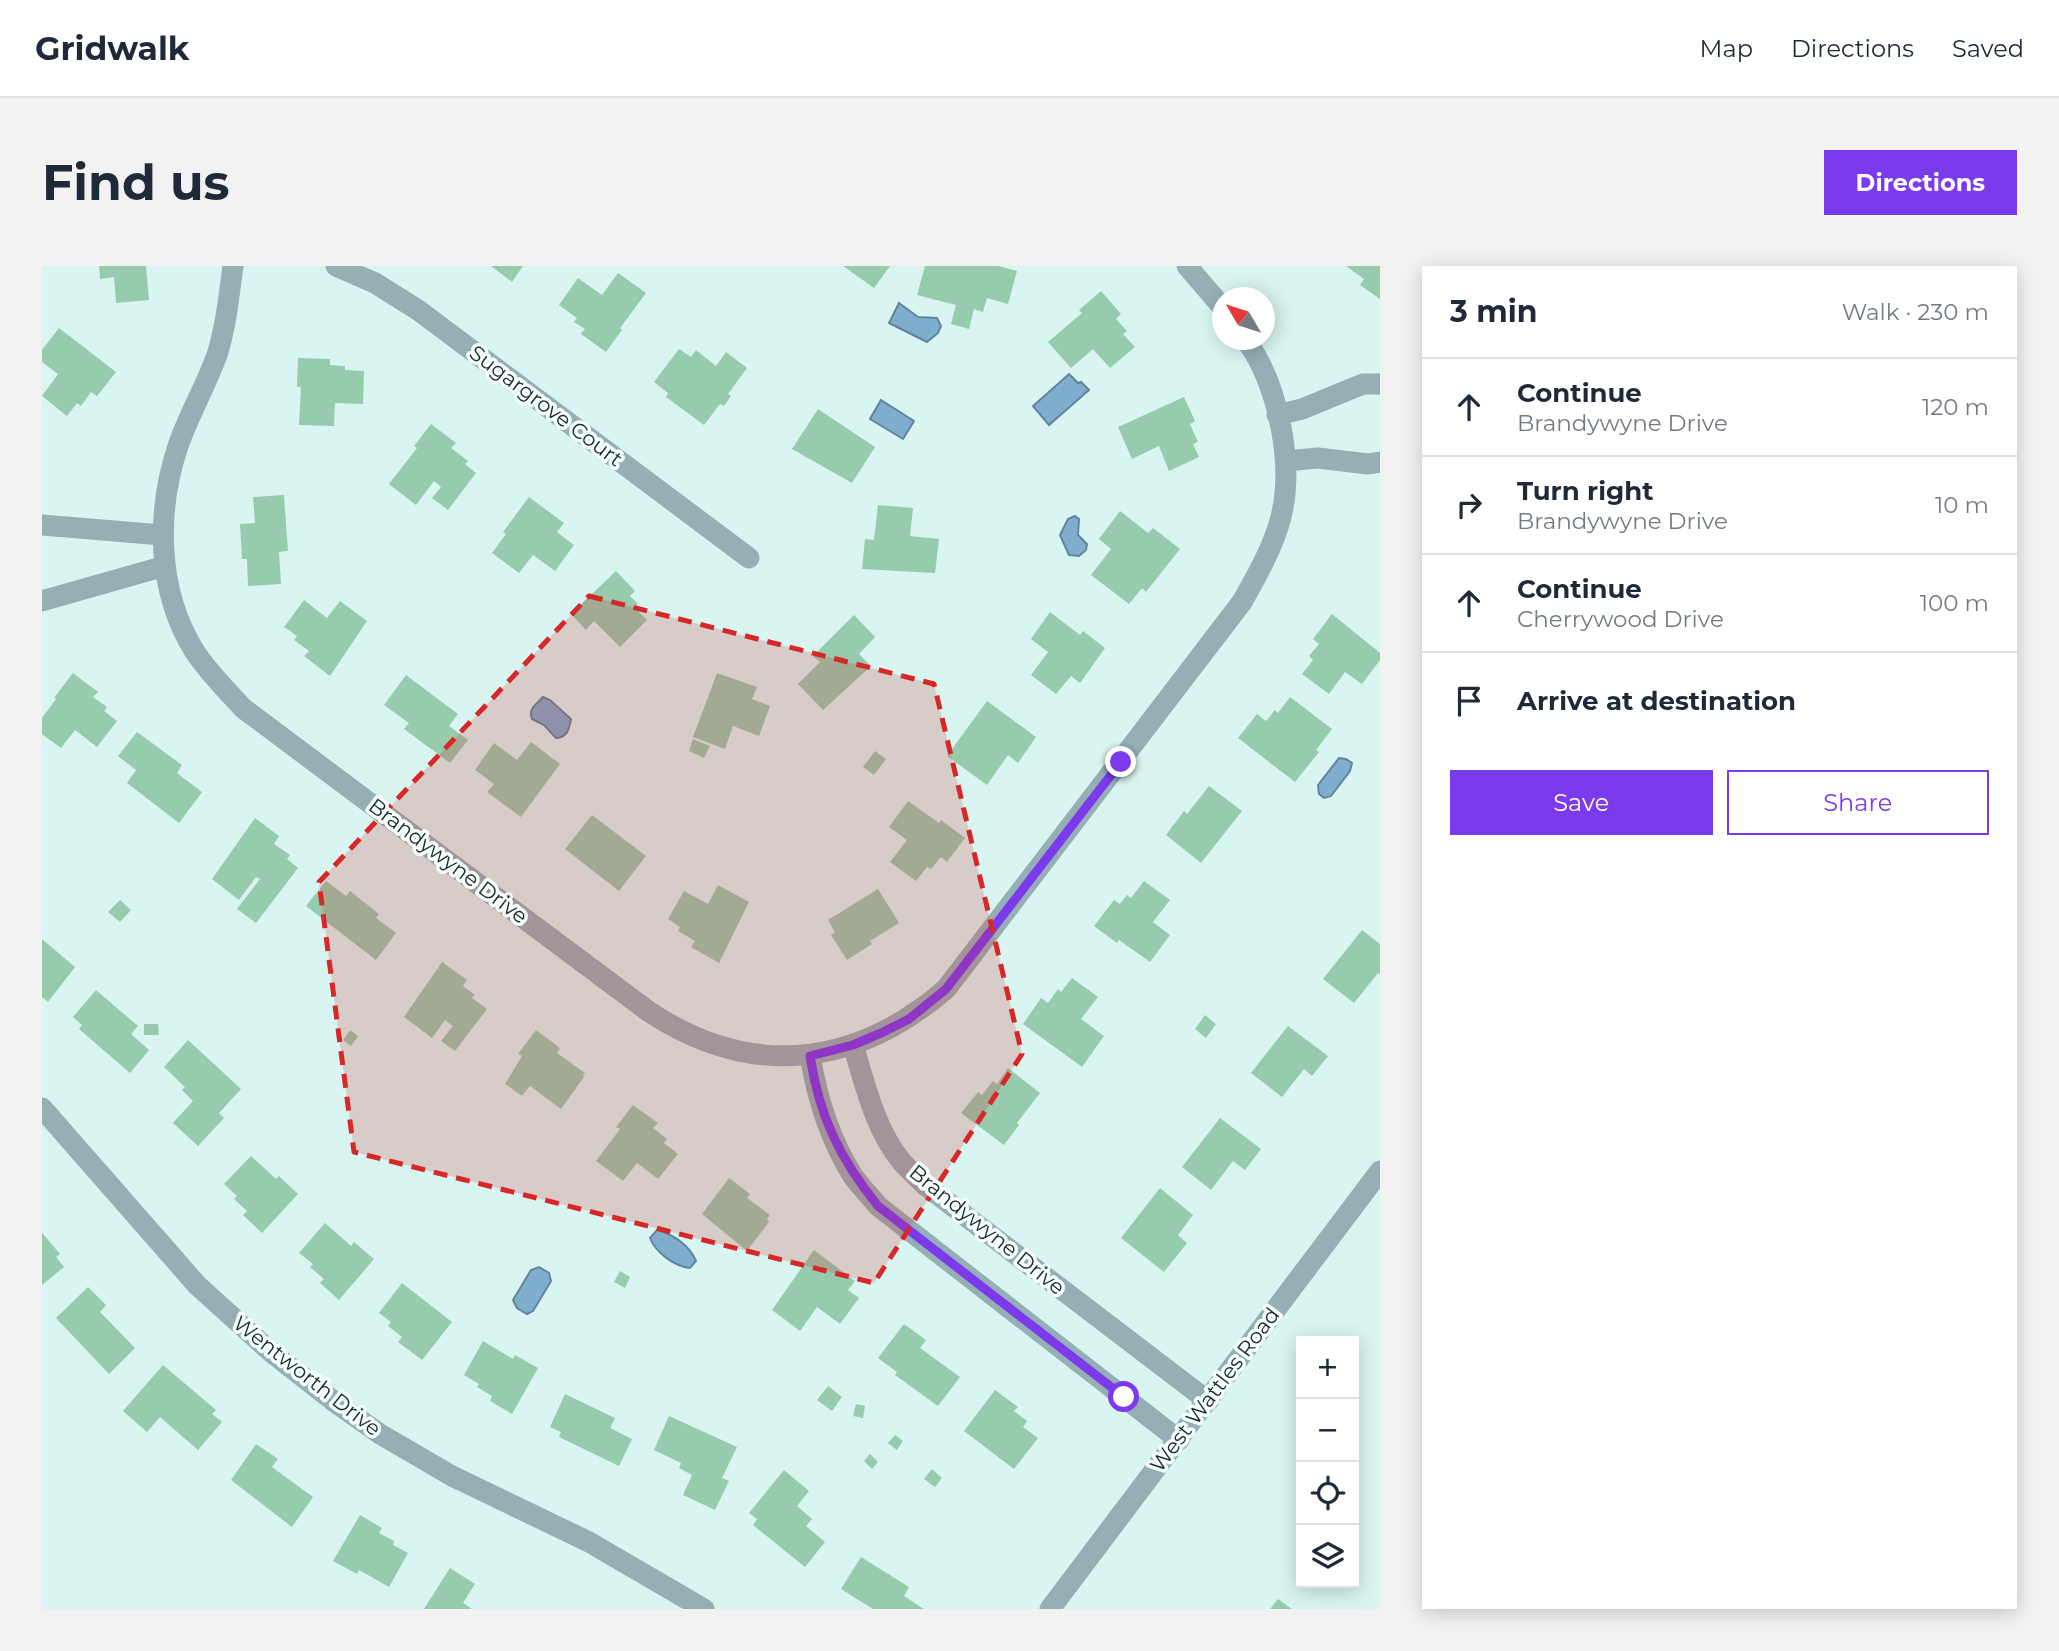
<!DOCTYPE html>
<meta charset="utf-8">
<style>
body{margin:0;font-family:Montserrat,sans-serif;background:#f2f2f3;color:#1f2937}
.controls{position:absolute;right:21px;bottom:21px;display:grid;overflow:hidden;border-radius:0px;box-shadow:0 4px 18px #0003}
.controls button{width:63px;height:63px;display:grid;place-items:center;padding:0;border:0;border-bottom:2px solid #e0e1e3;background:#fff;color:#1f2937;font:35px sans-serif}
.compass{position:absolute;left:1170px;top:21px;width:63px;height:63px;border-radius:50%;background:#fff;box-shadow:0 4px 18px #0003;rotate:309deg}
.stop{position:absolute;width:21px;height:21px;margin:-16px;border:5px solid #7c3aed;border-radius:50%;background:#fff}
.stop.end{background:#7c3aed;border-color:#fff;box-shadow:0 2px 7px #0008}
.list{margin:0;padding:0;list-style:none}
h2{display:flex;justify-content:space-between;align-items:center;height:91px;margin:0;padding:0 28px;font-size:30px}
h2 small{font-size:23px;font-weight:400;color:#747a83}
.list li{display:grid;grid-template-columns:46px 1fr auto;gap:21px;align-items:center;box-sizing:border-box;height:98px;padding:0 28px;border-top:2px solid #e0e1e3}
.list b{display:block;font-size:26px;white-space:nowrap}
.list p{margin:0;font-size:23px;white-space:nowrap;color:#747a83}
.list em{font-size:23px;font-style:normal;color:#747a83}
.actions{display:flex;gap:14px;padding:21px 28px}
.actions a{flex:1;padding:16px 0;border:2px solid #7c3aed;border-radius:0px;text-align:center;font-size:24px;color:#7c3aed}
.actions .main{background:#7c3aed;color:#fff}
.icon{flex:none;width:38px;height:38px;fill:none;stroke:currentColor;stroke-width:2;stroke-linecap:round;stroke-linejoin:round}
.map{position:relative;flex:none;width:1338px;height:1343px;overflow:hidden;border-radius:0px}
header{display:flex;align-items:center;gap:42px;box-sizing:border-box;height:98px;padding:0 35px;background:#fff;border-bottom:2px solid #e0e1e3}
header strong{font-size:33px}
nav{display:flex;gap:38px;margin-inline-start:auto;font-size:24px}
.intro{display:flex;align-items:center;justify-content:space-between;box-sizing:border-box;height:168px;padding:0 42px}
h1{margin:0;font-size:49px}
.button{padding:18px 32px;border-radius:0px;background:#7c3aed;color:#fff;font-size:24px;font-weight:700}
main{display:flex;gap:42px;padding:0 42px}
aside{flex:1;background:#fff;border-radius:0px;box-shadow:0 4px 18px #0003}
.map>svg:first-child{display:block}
.water{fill:#7fadcd;stroke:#62859b;stroke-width:2}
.building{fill:#97cbae}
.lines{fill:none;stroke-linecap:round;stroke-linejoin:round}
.minor{stroke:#95afb5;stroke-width:21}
.tertiary{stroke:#95afb5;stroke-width:21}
.route{stroke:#7c3aed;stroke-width:9}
.marked{fill:#d62828;fill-opacity:0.2;stroke:#d62828;stroke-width:5;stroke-dasharray:14 9;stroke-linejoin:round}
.labels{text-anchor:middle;stroke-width:7;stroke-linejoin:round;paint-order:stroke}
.street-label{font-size:21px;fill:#1e2827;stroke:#f3fefd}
</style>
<header>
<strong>Gridwalk</strong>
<nav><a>Map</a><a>Directions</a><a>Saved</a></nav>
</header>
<div class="intro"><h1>Find us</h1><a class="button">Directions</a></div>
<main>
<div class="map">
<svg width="1338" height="1343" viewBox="0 0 1338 1343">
<rect width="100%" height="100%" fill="#d9f5f1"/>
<g class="water">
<polygon points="857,37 876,51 895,52 899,60 896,67 885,76 847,57"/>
<polygon points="1027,108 1036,117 1039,116 1047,124 1007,159 991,140"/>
<polygon points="839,134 872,155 861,173 828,153"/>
<polygon points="1033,250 1037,253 1036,269 1045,278 1044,284 1037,290 1027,289 1018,269 1026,253"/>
<path d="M501,431L508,434L529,453C527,463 526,471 514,472L502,459L490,453C486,442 494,439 501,431Z"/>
<polygon points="1297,492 1304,493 1310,497 1308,505 1289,530 1282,532 1277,528 1276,519"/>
<path d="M615,964C631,968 648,980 654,995L648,1002C632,1000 614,987 608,972Z"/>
<polygon points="497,1001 507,1007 509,1015 491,1045 485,1048 475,1042 471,1034 489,1004"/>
</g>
<g class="building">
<polygon points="57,0 104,0 107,34 74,37 72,11 58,13"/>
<polygon points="449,0 481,0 470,16"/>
<polygon points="801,0 848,0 832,22"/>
<polygon points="883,0 956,0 975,5 966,38 945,32 941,46 932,43 927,63 909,58 914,39 875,29"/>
<polygon points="1304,0 1338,0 1338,33 1318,19 1322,13"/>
<polygon points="576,7 604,27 578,62 580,64 564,86 539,68 543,63 532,56 535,52 517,39 536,12 560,29"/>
<polygon points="1059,25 1079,48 1074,53 1085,65 1081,68 1093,81 1068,102 1051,83 1029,102 1006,76 1040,47 1037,44"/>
<polygon points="17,62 74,106 55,130 49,126 39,140 35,137 25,150 0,130 16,108 0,96 0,84"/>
<polygon points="637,83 649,91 654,84 674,100 684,86 705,102 686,128 689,130 682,140 678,138 662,159 624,131 626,127 612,116"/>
<polygon points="256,92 288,93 288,99 303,100 303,104 322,105 321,138 293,137 292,160 257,159 259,121 255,121"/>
<polygon points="1142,131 1153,155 1148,158 1156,176 1151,178 1157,191 1127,205 1117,180 1090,193 1076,161"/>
<polygon points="776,143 833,181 810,217 750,183"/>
<polygon points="389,158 414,177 409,182 426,195 423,198 434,207 406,244 390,232 399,221 392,215 374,239 347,218 375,182 372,180"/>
<polygon points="242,229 246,285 237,286 239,318 206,320 205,293 200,293 198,258 213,257 211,231"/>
<polygon points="487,231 522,257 515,266 532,279 513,305 491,289 477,307 450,287 464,268 461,266"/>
<polygon points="836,239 871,242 868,270 897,273 893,307 820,303 823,273 832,274"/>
<polygon points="1078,245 1106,267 1111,262 1138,283 1104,326 1100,322 1087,338 1049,309 1069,283 1057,273"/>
<polygon points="574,305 593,325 588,330 596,338 592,341 605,354 578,381 552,355 544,364 529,348"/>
<polygon points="262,334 285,352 298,335 325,355 288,410 262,390 267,385 252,374 255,370 242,361"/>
<polygon points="1008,346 1038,369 1041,365 1063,382 1038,417 1029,410 1014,428 989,409 1006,386 989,373"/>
<polygon points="1290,348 1338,387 1338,394 1320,418 1303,406 1287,428 1260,408 1271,394 1267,390 1277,378 1271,373"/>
<polygon points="812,349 833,371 817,388 829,400 781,444 756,418 778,396 771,390"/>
<polygon points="31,407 56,426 51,431 65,441 62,445 75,455 55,481 33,464 19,482 0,468 0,452 14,433 12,432"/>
<polygon points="675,407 715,421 710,433 728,440 717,470 691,460 683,483 651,471"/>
<polygon points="364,409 416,448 407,460 426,474 408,497 362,463 367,457 342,439"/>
<polygon points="1248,431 1290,463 1274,484 1277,486 1253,516 1196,472 1215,448 1224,455 1233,444 1236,447"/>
<polygon points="945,435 994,471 976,497 966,489 945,519 905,490"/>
<polygon points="95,466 140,499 135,507 160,526 137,557 85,517 94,504 76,490"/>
<polygon points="651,473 668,480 662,492 647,485"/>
<polygon points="489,476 518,498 479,551 445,526 452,518 433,504 452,477 475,494"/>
<polygon points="833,485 844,493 832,509 821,501"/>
<polygon points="1167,520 1200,545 1159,597 1124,569 1142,545 1145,548"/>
<polygon points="866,535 897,557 899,554 923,572 905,596 899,591 889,603 885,601 874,615 848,596 865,574 847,561"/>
<polygon points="550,549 604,590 577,625 523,583"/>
<polygon points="213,552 237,570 232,578 248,589 245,593 256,602 214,657 195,643 218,613 214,611 197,634 170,613"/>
<polygon points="284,615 304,630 308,625 337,648 334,652 354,667 334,694 264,640"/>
<polygon points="1102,615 1128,634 1111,656 1128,669 1108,696 1077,674 1075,677 1052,660 1072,634 1078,638 1085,629 1089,632"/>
<polygon points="676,619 707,636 677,697 649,681 653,675 636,665 638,661 626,653 642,625 666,638"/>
<polygon points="836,623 857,657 828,675 830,678 805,694 789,669 793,666 786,654"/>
<polygon points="78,634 89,644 78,656 66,646"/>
<polygon points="1320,664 1338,678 1338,708 1336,707 1312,737 1281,713"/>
<polygon points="0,673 33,701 6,736 0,731"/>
<polygon points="400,696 425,714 421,720 433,729 430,732 445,743 413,785 399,775 411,760 403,754 390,772 362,751"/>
<polygon points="1030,712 1056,731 1039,753 1062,770 1040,801 981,758 999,732 1006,737 1016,723 1019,726"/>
<polygon points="54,724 96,760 89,768 107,784 88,807 37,763 40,759 31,751"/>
<polygon points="1163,749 1174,758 1164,772 1153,763"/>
<polygon points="102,758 116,758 117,769 102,769"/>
<polygon points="1246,760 1286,790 1270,810 1262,803 1240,831 1209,807"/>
<polygon points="308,764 316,770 309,780 301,774"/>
<polygon points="494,764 518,782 515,787 543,807 541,810 542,811 519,843 488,820 480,830 463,818 480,790 476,788"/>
<polygon points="146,774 199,823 177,847 182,852 156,880 131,857 151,835 140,824 143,821 122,801"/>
<polygon points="966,802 998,827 975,857 977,859 962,879 919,847 936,826 940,829 951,815 955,818"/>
<polygon points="591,839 616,857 611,862 625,873 622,877 636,888 616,913 595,897 581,915 554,895 578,863 574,861"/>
<polygon points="1178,852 1219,883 1203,904 1191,895 1169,924 1140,901"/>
<polygon points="209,890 234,913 237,910 256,928 220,967 201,949 205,945 192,933 195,930 182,918"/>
<polygon points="687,912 708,928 705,932 728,949 725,953 727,956 705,985 660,948"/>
<polygon points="1118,922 1151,949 1136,969 1145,977 1122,1006 1079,972"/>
<polygon points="283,957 309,980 312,976 332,993 297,1034 278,1017 282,1013 268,1001 271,998 257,987"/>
<polygon points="0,967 18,988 14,991 22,1001 0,1019"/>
<polygon points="772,984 813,1015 806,1024 817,1032 798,1058 775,1041 758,1065 730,1044"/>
<polygon points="578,1005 588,1011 583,1022 572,1016"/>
<polygon points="360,1017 410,1056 380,1094 356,1076 360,1071 346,1060 349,1056 337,1047"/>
<polygon points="46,1021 64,1039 58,1046 93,1082 67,1108 14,1052"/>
<polygon points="862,1058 884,1074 878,1082 918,1111 896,1140 853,1109 855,1106 836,1092"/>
<polygon points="441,1075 471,1093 473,1089 496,1102 470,1148 448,1135 450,1130 435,1121 437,1118 422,1109"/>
<polygon points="121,1099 174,1144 170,1148 180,1156 156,1184 118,1151 105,1166 81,1145"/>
<polygon points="786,1120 800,1131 790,1145 775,1134"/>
<polygon points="953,1124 976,1141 972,1145 985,1155 981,1161 996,1172 972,1203 922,1165"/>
<polygon points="523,1128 573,1152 568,1162 590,1173 577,1200 517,1171 519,1166 508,1161"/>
<polygon points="814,1138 823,1140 821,1152 811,1150"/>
<polygon points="627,1150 695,1181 680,1212 687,1215 673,1244 641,1229 650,1209 637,1202 639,1197 612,1184"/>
<polygon points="853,1169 861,1175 855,1184 846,1177"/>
<polygon points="214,1178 236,1193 230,1201 271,1231 250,1261 189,1214"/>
<polygon points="828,1188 836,1196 830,1203 822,1195"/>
<polygon points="890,1203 900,1212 893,1221 882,1213"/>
<polygon points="742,1204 767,1225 755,1240 770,1253 764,1260 783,1276 763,1301 711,1259 715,1253 707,1247"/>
<polygon points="318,1249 340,1262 337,1267 352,1275 351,1279 366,1287 347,1321 317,1304 315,1308 291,1295"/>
<polygon points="819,1291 867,1321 862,1330 882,1343 831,1343 799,1323"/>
<polygon points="408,1302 433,1318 421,1337 430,1343 382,1343"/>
<polygon points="1236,1333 1250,1343 1228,1343"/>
</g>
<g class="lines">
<g class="minor">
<path d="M191,0C187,30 184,60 175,89C164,119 148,147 137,177C114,244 114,324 153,386C167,407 185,425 202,443L606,745C708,813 812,802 904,723L1200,336C1214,311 1229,285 1237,258C1254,203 1237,120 1204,74"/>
<polyline points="294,0 333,17 376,44 707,292"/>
<polyline points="1145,0 1181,42"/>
<polyline points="1235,149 1260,143 1321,118 1338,118"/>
<polyline points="1244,195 1276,192 1326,198 1338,196"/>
<polyline points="0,259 120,269"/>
<polyline points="0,335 123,300"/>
<path d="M811,779C823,818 833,864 860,896C867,904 875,911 883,919L1166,1135"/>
<path d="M768,790C775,831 788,874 811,910C818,920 828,930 836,940L1137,1174"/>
<polyline points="0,842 155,1019 229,1086 294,1137 338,1168 410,1210 547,1276 662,1343"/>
</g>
<polyline class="tertiary" points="1008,1343 1338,905"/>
</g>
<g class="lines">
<path class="route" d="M1079,496L904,723L867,753L839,767L811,779L768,790C777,850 798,893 836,940L1082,1131"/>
</g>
<path class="marked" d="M547,330L892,418L980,788L832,1017L312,886L277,616Z"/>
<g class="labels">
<g class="street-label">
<text transform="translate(504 140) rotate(37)" y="7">Sugargrove Court</text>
<text transform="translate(406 595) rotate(37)" y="7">Brandywyne Drive</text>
<text transform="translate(945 964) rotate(39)" y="7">Brandywyne Drive</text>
<text transform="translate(265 1110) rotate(38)" y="7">Wentworth Drive</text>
<text transform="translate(1173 1124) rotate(-53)" y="7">West Wattles Road</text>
</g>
</g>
</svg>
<div class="controls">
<button>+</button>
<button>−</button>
<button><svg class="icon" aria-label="locate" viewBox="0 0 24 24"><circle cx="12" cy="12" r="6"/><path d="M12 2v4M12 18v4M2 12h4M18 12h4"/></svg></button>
<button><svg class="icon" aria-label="layers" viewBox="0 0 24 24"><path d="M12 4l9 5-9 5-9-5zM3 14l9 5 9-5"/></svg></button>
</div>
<svg class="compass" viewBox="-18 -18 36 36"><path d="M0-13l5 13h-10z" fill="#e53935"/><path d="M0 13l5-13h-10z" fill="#747a83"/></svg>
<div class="stop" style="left:1082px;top:1131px"></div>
<div class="stop end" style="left:1079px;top:496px"></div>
</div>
<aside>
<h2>3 min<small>Walk · 230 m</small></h2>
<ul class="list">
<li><svg class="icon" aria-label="ahead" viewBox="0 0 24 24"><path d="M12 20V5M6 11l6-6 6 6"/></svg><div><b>Continue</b><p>Brandywyne Drive</p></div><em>120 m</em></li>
<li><svg class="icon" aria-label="right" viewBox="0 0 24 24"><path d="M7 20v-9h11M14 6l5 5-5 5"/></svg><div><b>Turn right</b><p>Brandywyne Drive</p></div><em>10 m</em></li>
<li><svg class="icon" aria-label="ahead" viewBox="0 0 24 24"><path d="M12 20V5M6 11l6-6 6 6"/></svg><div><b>Continue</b><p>Cherrywood Drive</p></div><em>100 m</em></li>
<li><svg class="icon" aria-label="arrive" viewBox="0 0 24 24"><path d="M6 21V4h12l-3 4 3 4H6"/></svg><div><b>Arrive at destination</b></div></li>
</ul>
<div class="actions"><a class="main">Save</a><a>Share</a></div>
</aside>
</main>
